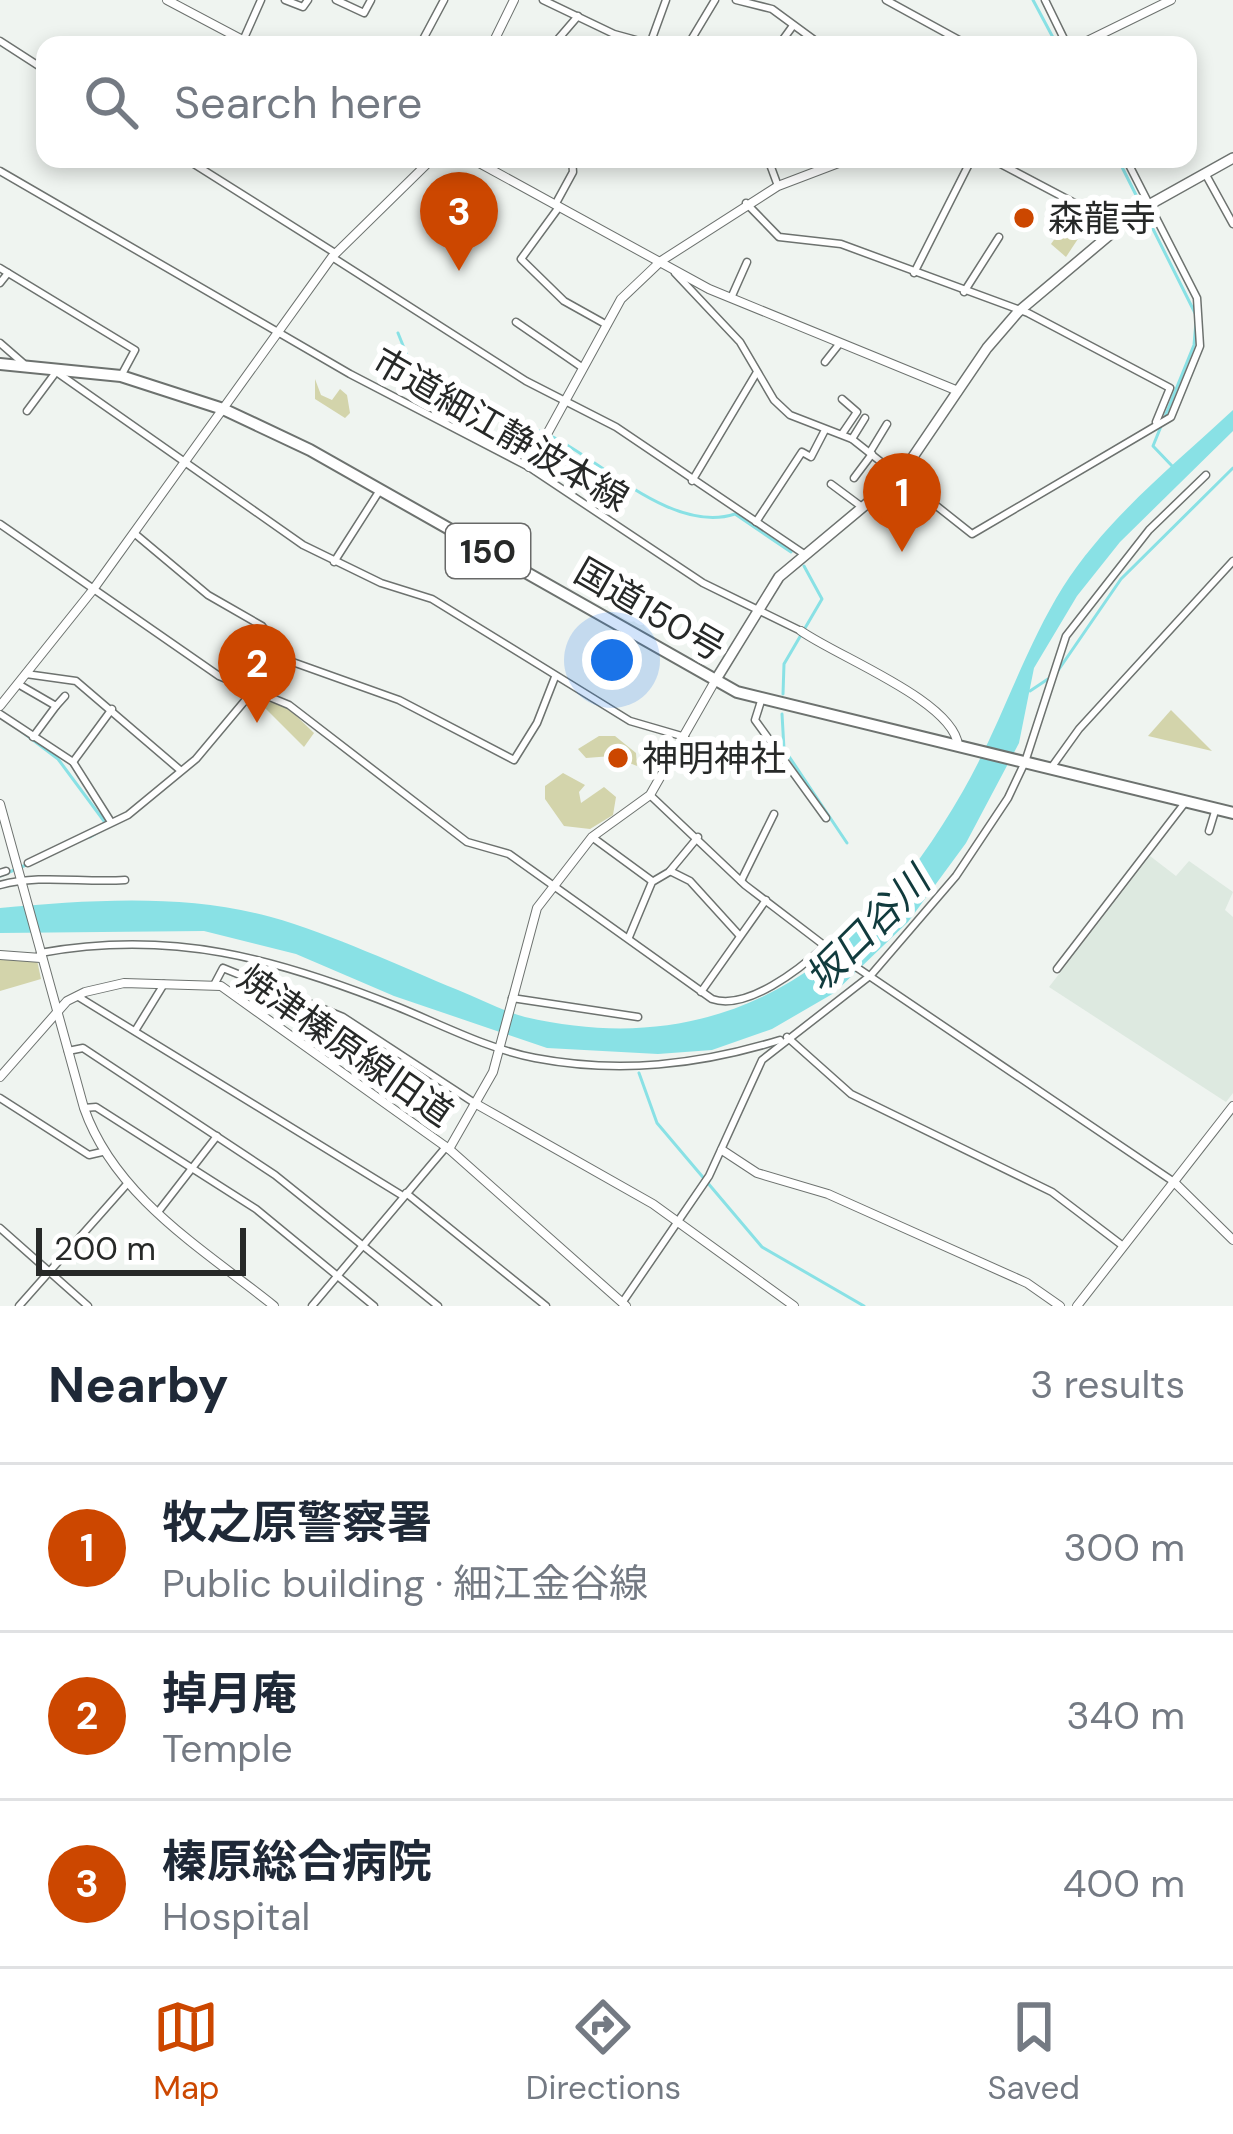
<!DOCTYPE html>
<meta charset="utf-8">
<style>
body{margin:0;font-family:"DM Sans","Noto Sans JP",sans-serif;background:#f2f2f3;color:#1f2937}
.scale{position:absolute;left:36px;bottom:30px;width:210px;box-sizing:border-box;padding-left:12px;border:6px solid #272928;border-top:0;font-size:33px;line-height:42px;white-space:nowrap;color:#272928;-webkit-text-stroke:9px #fff;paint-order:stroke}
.you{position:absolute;left:612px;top:660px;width:42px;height:42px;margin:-30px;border:9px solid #fff;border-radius:50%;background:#1a73e8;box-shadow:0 0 0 18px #1a73e833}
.badge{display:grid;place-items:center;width:78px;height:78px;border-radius:50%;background:#cc4700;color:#fff;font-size:39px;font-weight:700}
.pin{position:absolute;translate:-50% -99px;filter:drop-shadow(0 3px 6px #0008)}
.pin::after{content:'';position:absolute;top:63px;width:42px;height:36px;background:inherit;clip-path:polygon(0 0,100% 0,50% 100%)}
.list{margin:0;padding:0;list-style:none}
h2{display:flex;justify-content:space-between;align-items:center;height:156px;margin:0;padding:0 48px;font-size:51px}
h2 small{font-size:39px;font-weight:400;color:#747a83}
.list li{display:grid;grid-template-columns:78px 1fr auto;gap:36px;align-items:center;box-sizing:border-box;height:168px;padding:0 48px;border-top:3px solid #e0e1e3}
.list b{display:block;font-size:45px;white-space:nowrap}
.list p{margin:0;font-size:39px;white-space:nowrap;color:#747a83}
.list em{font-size:39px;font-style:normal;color:#747a83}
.icon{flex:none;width:66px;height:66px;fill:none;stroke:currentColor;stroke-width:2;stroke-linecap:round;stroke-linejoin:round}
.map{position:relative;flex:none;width:1233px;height:1306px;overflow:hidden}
.search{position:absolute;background:#fff;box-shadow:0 6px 18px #0003;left:36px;right:36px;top:36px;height:132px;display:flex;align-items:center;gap:30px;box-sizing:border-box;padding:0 42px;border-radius:24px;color:#747a83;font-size:45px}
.sheet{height:660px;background:#fff}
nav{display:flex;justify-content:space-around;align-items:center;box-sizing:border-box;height:168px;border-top:3px solid #e0e1e3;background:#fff;font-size:33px;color:#747a83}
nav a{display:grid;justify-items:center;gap:6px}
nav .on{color:#cc4700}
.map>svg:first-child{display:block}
.built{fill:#dde9e0}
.green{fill:#d3d4ab}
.water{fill:#89e1e5}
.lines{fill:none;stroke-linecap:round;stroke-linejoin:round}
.stream{stroke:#89e1e5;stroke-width:3}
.street-casing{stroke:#6d726f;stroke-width:9}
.secondary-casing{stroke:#6d726f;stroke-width:10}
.primary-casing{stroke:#6d726f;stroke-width:12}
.highway-casing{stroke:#6d726f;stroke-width:14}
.street{stroke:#fff;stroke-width:6}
.secondary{stroke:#fff;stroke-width:8}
.primary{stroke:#fff;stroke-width:9}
.highway{stroke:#fff;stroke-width:10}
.poi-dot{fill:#cc4700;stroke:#fff;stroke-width:4.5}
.labels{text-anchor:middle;stroke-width:12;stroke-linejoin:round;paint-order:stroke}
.shield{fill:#fff;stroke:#686968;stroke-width:3}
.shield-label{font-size:33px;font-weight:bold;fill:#272928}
.poi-label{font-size:36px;fill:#272928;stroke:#fff;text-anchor:start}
.street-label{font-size:36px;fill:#272928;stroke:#fff}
.water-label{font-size:39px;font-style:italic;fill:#113b3d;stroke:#fff}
</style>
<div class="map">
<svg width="1233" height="1306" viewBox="0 0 1233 1306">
<rect width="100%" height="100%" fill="#eff4f0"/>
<polygon class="built" points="1150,856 1176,876 1189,861 1233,892 1225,910 1233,917 1233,1093 1226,1102 1049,987"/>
<g class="green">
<polygon points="1078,206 1095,213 1066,257 1051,244"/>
<polygon points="315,379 321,395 332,400 340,389 347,395 350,413 345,418 315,399"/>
<polygon points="263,696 286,706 314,733 304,747 258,701"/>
<polygon points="1171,710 1212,751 1148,736"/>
<polygon points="599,736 615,736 636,753 637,766 612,756 586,758 578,749"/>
<polygon points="563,773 585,785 579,792 581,803 604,787 616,797 613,815 590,829 564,826 545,799 545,786"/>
<polygon points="0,958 37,960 41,979 0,991"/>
</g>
<path class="water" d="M1233,410V431L1120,542L1077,596L1034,668L1019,743L966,843L908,922L834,993L772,1029L712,1050L658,1054L547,1048L394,996L296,954L204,931L0,933V908C88,900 185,893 271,917C332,934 399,966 458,990C480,999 503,1011 525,1017C729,1064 866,961 963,791C1001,725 1023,651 1063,587C1106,519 1175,464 1233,410Z"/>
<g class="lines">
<g class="stream">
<polyline points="1033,0 1057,45"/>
<polyline points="1118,159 1195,313"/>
<polyline points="398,333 410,363 437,381 541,432"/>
<path d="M553,437C604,463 674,534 735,514L791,552"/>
<polyline points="1174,468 1153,446 1194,345 1196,322"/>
<polyline points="1057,672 1121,579 1233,468"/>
<polyline points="1030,691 1048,679"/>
<polyline points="783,694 784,664 822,599 804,566"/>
<polyline points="782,714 784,749 847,843"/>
<polyline points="21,731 58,759 104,821"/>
<polyline points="90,837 107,827"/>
<polyline points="0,876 26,865"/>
<polyline points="639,1073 657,1123 762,1247 864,1306"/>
</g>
<g class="street-casing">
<g id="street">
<polyline points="285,0 303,7 308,0"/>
<polyline points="336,0 364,13 371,0"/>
<polyline points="543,0 614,34 654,45"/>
<polyline points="736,0 772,9 821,45"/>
<polyline points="886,0 968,45"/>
<polyline points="1045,0 1067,45"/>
<polyline points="0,41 45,70"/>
<polyline points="650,44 666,0"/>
<polyline points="241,45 261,0"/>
<polyline points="420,45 444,0"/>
<polyline points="553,45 578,16"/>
<polyline points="688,45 715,0"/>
<polyline points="779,45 792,27"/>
<polyline points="186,159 335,253"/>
<polyline points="768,159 778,186"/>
<polyline points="937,159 997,162 1118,226"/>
<polyline points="0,171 350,374 529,467 703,583 801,631"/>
<polyline points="1206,175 1233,224"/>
<polyline points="746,203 779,237 841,244 1028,313 1170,388 1156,422"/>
<polyline points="555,205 573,172 572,159"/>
<polyline points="559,207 521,259 564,301 607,325"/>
<polyline points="332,257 526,381 616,427 804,554"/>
<polyline points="0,268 135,350 121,376"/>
<polyline points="675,273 740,342 774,400 790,415 852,439 972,534 1171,417 1200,346 1197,298 1126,159"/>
<polyline points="914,273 969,164"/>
<polyline points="0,283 8,273"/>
<polyline points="964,292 999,237"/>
<polyline points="731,298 747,262"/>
<polyline points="516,322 583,368"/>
<polyline points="0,343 23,363"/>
<polyline points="825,362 840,343"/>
<polyline points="55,371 303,545 381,583 432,599 630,721 685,737"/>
<polyline points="27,411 56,372"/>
<polyline points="842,434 857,412 842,399"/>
<polyline points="852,439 865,418"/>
<polyline points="870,452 887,424"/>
<polyline points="854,478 872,454"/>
<polyline points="692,481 757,372"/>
<polyline points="831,484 862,507"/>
<polyline points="756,522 802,452 811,457 825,430"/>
<path d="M0,524L219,676L289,705L467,842L509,854L712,999C747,1011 800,969 825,946"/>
<polyline points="134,533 208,595 262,626 287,660 399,700 514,760 537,723 555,677"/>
<polyline points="334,562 380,490"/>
<polyline points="26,674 76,681 180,770"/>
<polyline points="18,684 56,706 65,696"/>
<polyline points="761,701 755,720 826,818"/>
<polyline points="0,714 73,762 111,822"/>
<polyline points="33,737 56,706"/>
<polyline points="73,762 112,709"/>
<polyline points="1051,768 1079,729 1233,561"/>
<polyline points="650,795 745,885 825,946 1174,1182"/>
<polyline points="1209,831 1216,808"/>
<polyline points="592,837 652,881"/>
<polyline points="28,863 128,815 196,759 253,691"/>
<polyline points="670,871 690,881 740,936"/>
<polyline points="0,873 6,871"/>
<polyline points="741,881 774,814"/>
<path d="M0,885C41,874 82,883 125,880"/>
<polyline points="629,937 652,882 669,872 698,837"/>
<path d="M40,953C171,929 276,958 398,1007C442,1025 488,1049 535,1058C619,1074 699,1065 780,1040"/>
<polyline points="1057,969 1184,804"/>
<polyline points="214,985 223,968 343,1017 476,1104"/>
<polyline points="701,992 766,900"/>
<polyline points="77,996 403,1196"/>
<polyline points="512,998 638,1017"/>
<polyline points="135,1031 164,984"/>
<polyline points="787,1037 851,1094 1052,1192 1123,1246"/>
<polyline points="68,1051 83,1048 275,1175 438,1306"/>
<polyline points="0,1098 89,1155 102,1152"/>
<polyline points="84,1108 96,1107 256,1209 374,1306"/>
<polyline points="406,1193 546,1306"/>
<polyline points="158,1212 217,1136"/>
<polyline points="0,1228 88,1306"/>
<polyline points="622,1303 709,1176 762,1060 871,975 956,876 1008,798 1025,762 1066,636 1149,530 1206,475"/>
<polyline points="19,1306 127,1184"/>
<polyline points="312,1306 446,1147"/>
</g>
</g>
<g class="secondary-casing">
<g id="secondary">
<polyline points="167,0 252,45"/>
<polyline points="492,45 514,0"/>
<polyline points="1079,45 1171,0"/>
<polyline points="472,159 709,289 958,391"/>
<polyline points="529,467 621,299 661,261 778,186 849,159"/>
<path d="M801,631C838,657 953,701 958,745"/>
<polyline points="0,706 92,591 332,257 432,159"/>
<path d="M0,804L84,1108C115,1197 203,1249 274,1306"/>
<polyline points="0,955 41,958"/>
<polyline points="0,1077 67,1001 85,992 124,983 221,986 449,1149 626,1306"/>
<polyline points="478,1105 653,1204 794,1306"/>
<polyline points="449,1149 493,1072 537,908 592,837 650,795 715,681"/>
<polyline points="722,1150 757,1173 828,1194 1027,1283 1060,1306"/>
<polyline points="1174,1182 1233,1240"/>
<polyline points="1077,1306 1233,1106"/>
</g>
</g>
<g class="primary-casing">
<polyline id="primary" points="715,681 779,577 900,476 987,348 1018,312 1138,211 1233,158"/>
</g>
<g class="highway-casing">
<polyline id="highway" points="0,364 121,376 223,409 310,450 737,692 1233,813"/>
</g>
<use href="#street" class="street"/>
<use href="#secondary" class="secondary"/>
<use href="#primary" class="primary"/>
<use href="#highway" class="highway"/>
</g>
<g class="poi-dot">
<circle cx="1024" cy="218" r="12"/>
<circle cx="618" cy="758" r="12"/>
</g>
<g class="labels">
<rect class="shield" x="446" y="524" width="84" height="54" rx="9"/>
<g class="shield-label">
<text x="488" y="563">150</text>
</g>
<g class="poi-label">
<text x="1048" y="231">森龍寺</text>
<text x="642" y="771">神明神社</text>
</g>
<g class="street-label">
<text transform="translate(501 429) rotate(30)" y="13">市道細江静波本線</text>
<text transform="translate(650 609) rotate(30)" y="13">国道150号</text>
<text transform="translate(346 1045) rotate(35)" y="13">焼津榛原線旧道</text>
</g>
<g class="water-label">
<text transform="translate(867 929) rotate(-45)" y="14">坂口谷川</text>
</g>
</g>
</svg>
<div class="scale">200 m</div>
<div class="you"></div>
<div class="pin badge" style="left:902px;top:552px">1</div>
<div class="pin badge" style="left:257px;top:723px">2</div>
<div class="pin badge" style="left:459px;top:271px">3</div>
<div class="search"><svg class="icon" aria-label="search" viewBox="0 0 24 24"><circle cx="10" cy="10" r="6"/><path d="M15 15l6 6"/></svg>Search here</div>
</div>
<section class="sheet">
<h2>Nearby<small>3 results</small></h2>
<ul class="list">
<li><span class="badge">1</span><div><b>牧之原警察署</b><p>Public building · 細江金谷線</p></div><em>300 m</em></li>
<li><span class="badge">2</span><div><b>掉月庵</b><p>Temple</p></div><em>340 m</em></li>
<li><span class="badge">3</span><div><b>榛原総合病院</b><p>Hospital</p></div><em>400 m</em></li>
</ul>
</section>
<nav>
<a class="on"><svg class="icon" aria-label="map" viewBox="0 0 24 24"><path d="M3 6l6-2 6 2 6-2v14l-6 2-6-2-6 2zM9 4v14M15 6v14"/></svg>Map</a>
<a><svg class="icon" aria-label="directions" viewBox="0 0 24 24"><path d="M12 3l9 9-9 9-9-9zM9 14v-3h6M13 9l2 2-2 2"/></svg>Directions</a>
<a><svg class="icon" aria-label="saved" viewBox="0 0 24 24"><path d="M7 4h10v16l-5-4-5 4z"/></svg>Saved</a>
</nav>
